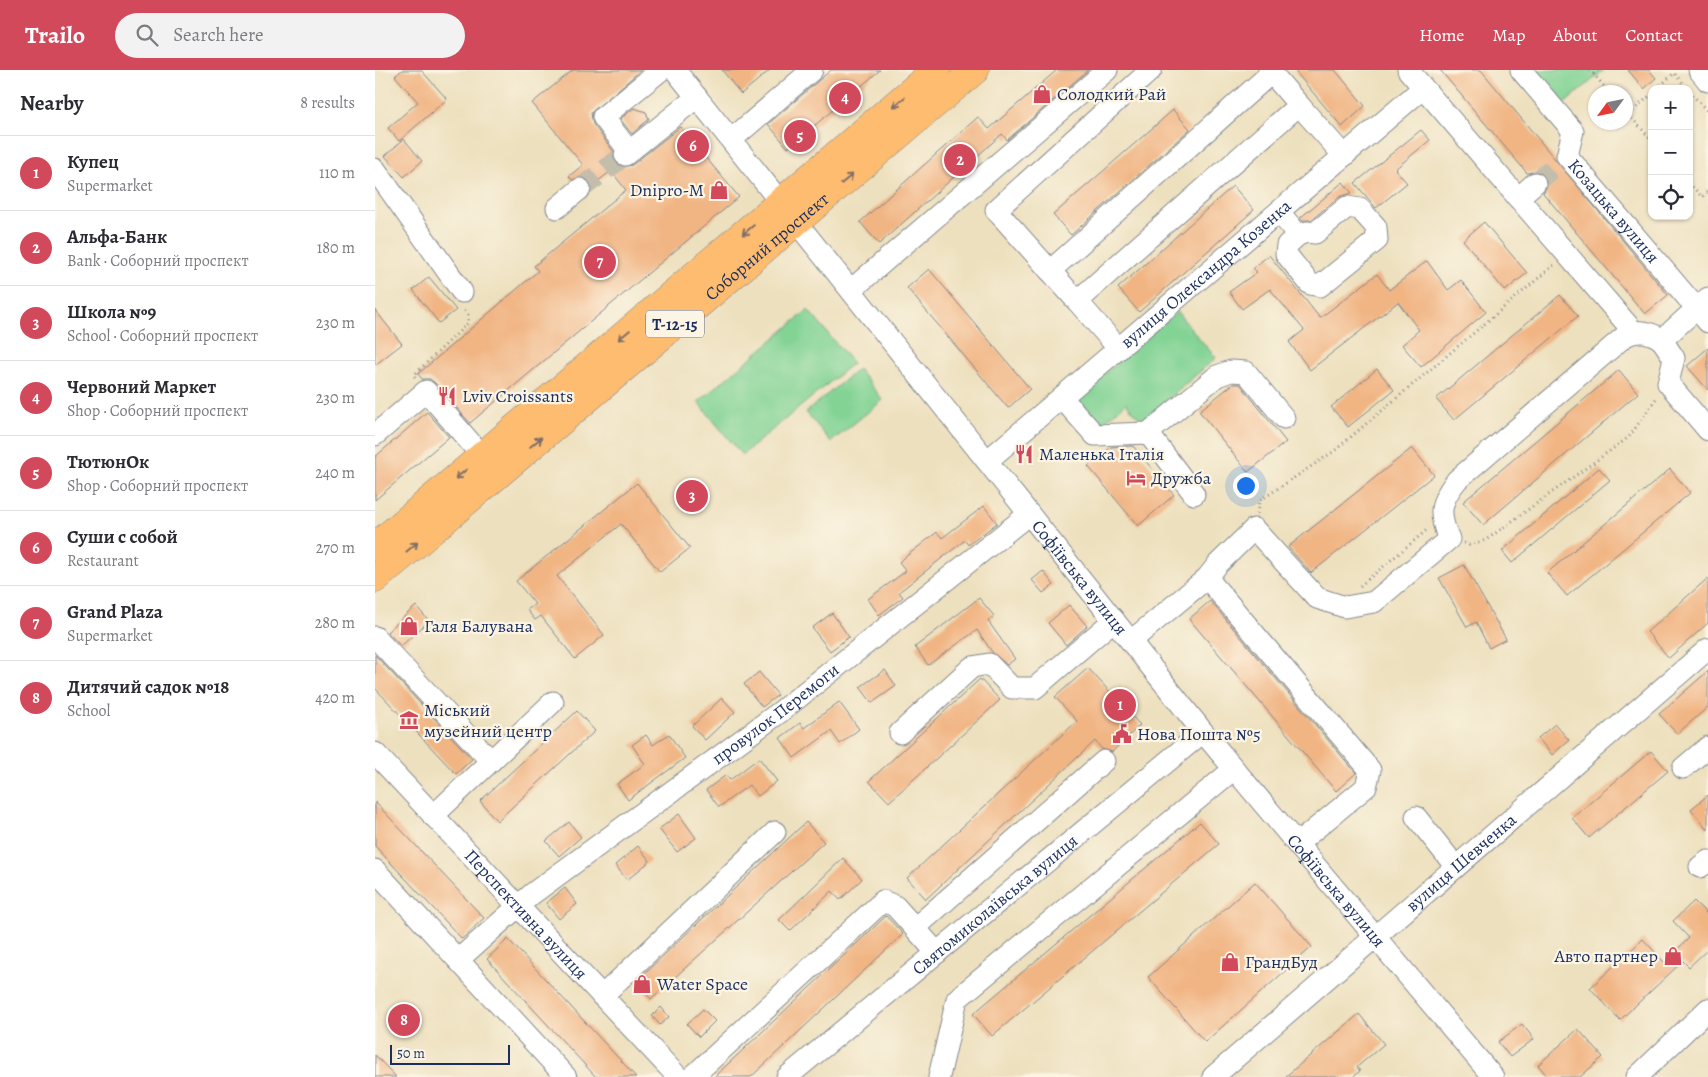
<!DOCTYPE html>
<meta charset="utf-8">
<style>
body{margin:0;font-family:Alegreya,serif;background:#f2f2f3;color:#2b2b33}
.controls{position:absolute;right:15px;top:15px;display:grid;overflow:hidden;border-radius:10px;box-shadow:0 1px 4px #0004}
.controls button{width:45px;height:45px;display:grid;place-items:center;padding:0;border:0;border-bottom:1px solid #e1e1e2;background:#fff;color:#2b2b33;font:25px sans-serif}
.compass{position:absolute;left:1213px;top:15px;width:45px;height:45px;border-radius:50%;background:#fff;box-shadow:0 1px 4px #0004;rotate:237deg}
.scale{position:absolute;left:15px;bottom:12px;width:120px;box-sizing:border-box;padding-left:5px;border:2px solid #1b2f5e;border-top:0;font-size:14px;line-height:18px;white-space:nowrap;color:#1b2f5e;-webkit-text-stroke:4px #fcf5e5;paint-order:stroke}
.you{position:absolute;left:870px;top:415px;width:18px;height:18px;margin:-12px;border:4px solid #fff;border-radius:50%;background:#1a73e8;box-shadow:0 0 0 8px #1a73e833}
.badge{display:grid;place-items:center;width:32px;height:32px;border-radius:50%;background:#d1495b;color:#fff;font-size:16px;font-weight:700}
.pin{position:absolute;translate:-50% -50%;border:2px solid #fff;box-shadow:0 1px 5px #0006}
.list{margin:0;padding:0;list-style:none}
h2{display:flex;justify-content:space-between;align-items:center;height:65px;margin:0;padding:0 20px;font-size:21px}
h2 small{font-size:16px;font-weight:400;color:#7c7c81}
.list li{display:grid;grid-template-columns:32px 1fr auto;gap:15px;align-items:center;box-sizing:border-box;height:75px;padding:0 20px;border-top:1px solid #e1e1e2}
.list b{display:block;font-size:19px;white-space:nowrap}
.list p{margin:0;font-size:16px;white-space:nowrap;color:#7c7c81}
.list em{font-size:16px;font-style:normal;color:#7c7c81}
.icon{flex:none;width:28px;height:28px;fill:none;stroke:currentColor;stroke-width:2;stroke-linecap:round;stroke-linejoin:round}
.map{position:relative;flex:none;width:1333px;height:1007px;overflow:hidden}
header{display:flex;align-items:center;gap:30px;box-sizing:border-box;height:70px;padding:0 25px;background:#d1495b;color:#fff}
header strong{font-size:24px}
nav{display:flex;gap:28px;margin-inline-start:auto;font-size:18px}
.search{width:350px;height:45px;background:#f2f2f3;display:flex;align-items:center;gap:12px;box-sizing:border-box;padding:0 18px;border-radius:28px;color:#7c7c81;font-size:19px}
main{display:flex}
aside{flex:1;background:#fff}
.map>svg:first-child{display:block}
.green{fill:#82d394;stroke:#4e8179}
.building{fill:#f1b584}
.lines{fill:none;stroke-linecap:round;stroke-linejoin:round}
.minor-tunnel{stroke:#c3bdab;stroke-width:21;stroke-dasharray:21 11;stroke-linecap:butt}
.minor-casing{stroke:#84888e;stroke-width:23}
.major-casing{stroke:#84888e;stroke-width:29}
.path{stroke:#84888e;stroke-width:3;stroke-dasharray:1 4;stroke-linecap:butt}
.minor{stroke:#fff;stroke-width:21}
.major{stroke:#fdbc70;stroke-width:28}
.oneway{stroke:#816e66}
.labels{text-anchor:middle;stroke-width:4.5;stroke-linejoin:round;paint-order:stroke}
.shield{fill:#fcf5e5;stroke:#5e6a86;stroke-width:1}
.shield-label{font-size:16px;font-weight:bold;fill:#1b2f5e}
.poi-label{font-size:18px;fill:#1b2f5e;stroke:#fcf5e5;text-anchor:start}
.street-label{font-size:18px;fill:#1b2f5e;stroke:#fcf5e5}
</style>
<header>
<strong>Trailo</strong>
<div class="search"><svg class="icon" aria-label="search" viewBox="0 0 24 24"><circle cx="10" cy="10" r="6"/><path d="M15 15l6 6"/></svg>Search here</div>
<nav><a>Home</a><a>Map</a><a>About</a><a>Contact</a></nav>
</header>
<main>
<aside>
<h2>Nearby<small>8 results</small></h2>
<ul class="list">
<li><span class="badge">1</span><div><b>Купец</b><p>Supermarket</p></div><em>110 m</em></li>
<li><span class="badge">2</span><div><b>Альфа-Банк</b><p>Bank · Соборний проспект</p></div><em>180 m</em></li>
<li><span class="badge">3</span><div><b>Школа №9</b><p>School · Соборний проспект</p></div><em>230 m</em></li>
<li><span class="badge">4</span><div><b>Червоний Маркет</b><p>Shop · Соборний проспект</p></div><em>230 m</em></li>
<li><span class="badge">5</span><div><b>ТютюнОк</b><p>Shop · Соборний проспект</p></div><em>240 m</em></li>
<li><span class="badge">6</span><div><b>Суши с собой</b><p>Restaurant</p></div><em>270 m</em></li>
<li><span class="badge">7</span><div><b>Grand Plaza</b><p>Supermarket</p></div><em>280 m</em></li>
<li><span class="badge">8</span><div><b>Дитячий садок №18</b><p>School</p></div><em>420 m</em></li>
</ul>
</aside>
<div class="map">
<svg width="1333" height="1007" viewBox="0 0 1333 1007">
<rect width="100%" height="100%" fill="#fcf5e5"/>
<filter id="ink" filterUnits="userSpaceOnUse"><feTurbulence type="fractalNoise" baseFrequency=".02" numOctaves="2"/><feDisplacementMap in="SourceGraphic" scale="10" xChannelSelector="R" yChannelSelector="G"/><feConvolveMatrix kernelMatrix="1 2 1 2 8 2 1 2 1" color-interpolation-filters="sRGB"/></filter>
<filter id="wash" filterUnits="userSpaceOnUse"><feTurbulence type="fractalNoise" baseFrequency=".0096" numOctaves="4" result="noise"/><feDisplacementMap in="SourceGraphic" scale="20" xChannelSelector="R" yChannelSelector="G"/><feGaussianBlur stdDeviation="1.12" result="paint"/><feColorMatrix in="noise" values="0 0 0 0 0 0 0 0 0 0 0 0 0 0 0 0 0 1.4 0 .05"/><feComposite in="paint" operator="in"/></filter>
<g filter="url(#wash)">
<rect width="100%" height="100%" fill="#ede0be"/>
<g class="green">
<polygon points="1158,0 1229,0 1188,35"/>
<polygon points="433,240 478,293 367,385 323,332"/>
<polygon points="802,242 841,288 767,351 751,333 724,356 701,328"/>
<polygon points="483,299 508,330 456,372 431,342"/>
</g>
<g id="blocks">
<g class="building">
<polygon points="27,0 46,0 72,29 24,71 13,58 43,32 20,6"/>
<polygon points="198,0 266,0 216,43 218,54 238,81 241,93 246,97 257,95 305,57 364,127 95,353 60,313 55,309 47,309 43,304 163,201 159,196 251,120 236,101 217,116 209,107 197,110 194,106 208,95 157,33"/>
<polygon points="347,0 395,0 366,24"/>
<polygon points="456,0 505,0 413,78 393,54"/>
<polygon points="682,0 713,0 632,70 627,64 504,174 485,152 603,47 614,59"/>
<polygon points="919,0 960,0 990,36 967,57"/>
<polygon points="1065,0 1106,0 1293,225 1270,244 1168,123 1172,116 1170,105 1164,101 1152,103"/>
<polygon points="1253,0 1274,0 1281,8 1269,19"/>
<polygon points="259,38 271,42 274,49 257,64 245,49"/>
<polygon points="798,40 815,59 696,165 678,145"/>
<polygon points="1046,60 1055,70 1020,99 1032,113 1001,138 980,113"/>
<polygon points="29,69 47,91 29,107 10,86"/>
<polygon points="968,112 977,123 964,127 936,150 927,150 925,148"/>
<polygon points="858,116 879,140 764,242 743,218"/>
<polygon points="1109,152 1152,203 1130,221 1088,170"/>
<polygon points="894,185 945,248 1002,204 1014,220 1052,191 1073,220 1086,210 1111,242 1046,297 1027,275 1044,260 1023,232 935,300 914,272 929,260 895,219 867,239 854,222 882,202 878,198"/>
<polygon points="554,199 655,319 633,338 532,218"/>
<polygon points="54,207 81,240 64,253 38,220"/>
<polygon points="1185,225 1203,246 1079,350 1061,329"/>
<polygon points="0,240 27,274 0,295"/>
<polygon points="1333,278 1333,320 1312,296"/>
<polygon points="1002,299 1019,320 973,357 956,337"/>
<polygon points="1244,300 1263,323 1108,455 1088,432"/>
<polygon points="858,314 865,314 911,372 873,402 824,341"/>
<polygon points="52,342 74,367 0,430 0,387"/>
<polygon points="758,376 799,425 763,456 713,396 736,377"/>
<polygon points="1037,378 1059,405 936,503 913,477"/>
<polygon points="1224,398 1235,410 1137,493 1127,481"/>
<polygon points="1295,399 1315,423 1192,526 1172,503"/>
<polygon points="262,413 315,478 285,502 246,454 182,506 229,565 200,589 166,546 160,550 152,540 160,534 141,511"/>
<polygon points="609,436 622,453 593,475 590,470 524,522 528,527 504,545 493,529 531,501 524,492 562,462 567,468"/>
<polygon points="1089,495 1131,569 1114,578 1101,552 1092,557 1064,508"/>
<polygon points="668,501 679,515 668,523 657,510"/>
<polygon points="1333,508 1333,553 1294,588 1272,562"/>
<polygon points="604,528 619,546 613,551 640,589 632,595 617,582 602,560 553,595 540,577"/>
<polygon points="835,531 981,703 961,721 814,549"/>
<polygon points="694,535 712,556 691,575 673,553"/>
<polygon points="41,536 54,551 26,576 12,562"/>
<polygon points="457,543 474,567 455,581 437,558"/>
<polygon points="0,585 97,689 81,704 0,618"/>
<polygon points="713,598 765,655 737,682 727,679 720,671 551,829 532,808 702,651 680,627"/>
<polygon points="510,600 521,616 497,633 485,617"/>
<polygon points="1333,601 1333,637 1302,664 1284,644"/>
<polygon points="384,602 403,625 387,637 369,614"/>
<polygon points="605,609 625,630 514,732 494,711"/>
<polygon points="347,628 360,642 330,670 317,656"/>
<polygon points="464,632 484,659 465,674 456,661 419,688 405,668 425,653 429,658"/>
<polygon points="202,641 220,661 122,751 105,731"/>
<polygon points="1180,654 1194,670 1177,685 1163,668"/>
<polygon points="294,664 310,688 253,730 242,714 270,694 257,675 271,665 278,675"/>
<polygon points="1276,681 1293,701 1214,768 1197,748"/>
<polygon points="384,688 402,711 383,726 374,715 344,737 331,720 351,705 355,710"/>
<polygon points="1333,725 1333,760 1316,739"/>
<polygon points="0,732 109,848 87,869 0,776"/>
<polygon points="304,744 321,768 302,782 284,759"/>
<polygon points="194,752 206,767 184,786 171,771"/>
<polygon points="431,752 449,772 276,929 260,912"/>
<polygon points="825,752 844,774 617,966 598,944"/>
<polygon points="263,776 275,791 252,810 240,795"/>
<polygon points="468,788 487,809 465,830 457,821 415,861 404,850"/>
<polygon points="880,812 937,877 830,972 773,907"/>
<polygon points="190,818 202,834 184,849 171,833"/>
<polygon points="1319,831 1333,845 1333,879 1314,897 1308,891 1245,950 1215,918 1268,869 1289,892 1314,868 1298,851"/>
<polygon points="511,846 528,864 376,1007 339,1007"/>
<polygon points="133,869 261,1007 221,1007 112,889"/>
<polygon points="286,937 294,947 285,955 277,946"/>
<polygon points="328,939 340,951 324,967 312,954"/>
<polygon points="984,944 1009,974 982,997 985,1001 978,1007 910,1007"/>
<polygon points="1147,954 1159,969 1135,987 1123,972"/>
<polygon points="1203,959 1228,987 1205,1007 1173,1007 1163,995"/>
<polygon points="0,985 21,1007 0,1007"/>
</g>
</g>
</g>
<g filter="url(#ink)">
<use href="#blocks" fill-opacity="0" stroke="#84888e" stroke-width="1"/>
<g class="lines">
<g class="minor-tunnel">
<polyline points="1160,113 1184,93"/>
<polyline points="205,119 250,85"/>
</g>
<g class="minor-casing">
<g id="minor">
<path id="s1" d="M300,0L828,662L1118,1007"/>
<polyline points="776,0 621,140 702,231 924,35 894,0"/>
<polyline points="1033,0 1258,261"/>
<path id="s2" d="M1146,0L1198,61L1192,86L1333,252"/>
<polyline points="1324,0 1333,11"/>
<polyline points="924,35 969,86"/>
<polyline points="356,70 437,0"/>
<polyline points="254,81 228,47 286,0"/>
<polyline points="250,85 322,27"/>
<polyline points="0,99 87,222"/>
<polyline points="1143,128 1160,113"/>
<polyline points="182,138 205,119"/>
<polyline points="904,142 923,165 912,175 911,184 935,214 945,216 1002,170 1001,157 985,139 972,137 940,163 932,162 923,165"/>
<polyline points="675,201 896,3"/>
<polyline points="476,220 732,0"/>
<polyline points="702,231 744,279"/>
<polyline points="1287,270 1299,288 1293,313 1333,360"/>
<polyline points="687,328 720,365 773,363 842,306 856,301 871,302 909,348"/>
<polyline points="773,363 819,424"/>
<polyline points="0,365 51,321 107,386"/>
<path id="s3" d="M612,391L1048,18"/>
<polyline points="832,508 995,700 991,717 922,774"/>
<polyline points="0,567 116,691 58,746"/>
<path d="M756,571L832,508L843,494L879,459L942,528L970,537L999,532L1074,469C1063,444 1064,432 1082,410L1250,266C1263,259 1275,261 1287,270L1333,228"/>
<polyline points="525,663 597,597 614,594 637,618 660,618 739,550"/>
<path id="s4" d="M0,683L303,1007"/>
<polyline points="116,691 178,632"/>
<polyline points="1308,698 1333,677"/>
<polyline points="1041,747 1081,797"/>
<polyline points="1325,797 1333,791"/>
<polyline points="0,800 191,1007"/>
<polyline points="540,858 729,691"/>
<path id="s5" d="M83,890L157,824L405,642L654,444"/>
<polyline points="227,926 400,762"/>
<polyline points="317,1007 508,831 520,836 562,883"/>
<path id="s6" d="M412,1007L828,662"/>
<polyline points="564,1007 582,929 859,699"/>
<path id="s7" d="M838,1007L1333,579"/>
<polyline points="1262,1007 1333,939"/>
</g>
</g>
<g class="major-casing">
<g id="major">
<polyline points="0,477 561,0"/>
<path id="s8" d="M0,509L600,0"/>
</g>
</g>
<g class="path">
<polyline points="1215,0 1234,22"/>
<polyline points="1218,4 1223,0"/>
<polyline points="1282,19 1299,3 1313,19"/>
<polyline points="1314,21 1333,42"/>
<polyline points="1250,41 1277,70"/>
<polyline points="1254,44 1277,24"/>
<polyline points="1314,113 1327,127 1333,121"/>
<polyline points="40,307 39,305 93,253 93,245 88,238"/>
<polyline points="882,444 884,431 958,382 1179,195"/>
<polyline points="1089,473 1094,475 1111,470 1254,367 1283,326"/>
<polyline points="985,516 1053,459"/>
</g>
<use href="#minor" class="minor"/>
<use href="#major" class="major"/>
</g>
<defs><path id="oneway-shaft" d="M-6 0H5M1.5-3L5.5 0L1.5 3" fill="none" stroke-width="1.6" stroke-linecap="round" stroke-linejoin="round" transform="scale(1.25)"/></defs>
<g class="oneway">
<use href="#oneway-shaft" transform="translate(524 32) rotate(140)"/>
<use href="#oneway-shaft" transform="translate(472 109) rotate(-40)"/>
<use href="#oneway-shaft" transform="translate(373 160) rotate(140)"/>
<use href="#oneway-shaft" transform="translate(249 265) rotate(140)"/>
<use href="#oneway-shaft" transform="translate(161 372) rotate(-40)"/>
<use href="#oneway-shaft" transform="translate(86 404) rotate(140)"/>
<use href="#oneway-shaft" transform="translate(37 477) rotate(-40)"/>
</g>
</g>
<defs>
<g id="shop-bare" transform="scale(1.5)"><path d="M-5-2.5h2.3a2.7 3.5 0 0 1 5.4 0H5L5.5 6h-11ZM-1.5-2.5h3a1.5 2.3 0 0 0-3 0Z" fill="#d1495b" stroke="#fcf5e5" stroke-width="2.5" paint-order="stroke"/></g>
<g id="restaurant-bare" transform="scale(1.5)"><path d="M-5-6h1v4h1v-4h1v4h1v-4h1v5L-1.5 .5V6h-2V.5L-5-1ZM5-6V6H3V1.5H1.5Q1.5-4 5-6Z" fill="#d1495b" stroke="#fcf5e5" stroke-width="2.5" paint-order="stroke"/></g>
<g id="hotel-bare" transform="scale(1.5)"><path d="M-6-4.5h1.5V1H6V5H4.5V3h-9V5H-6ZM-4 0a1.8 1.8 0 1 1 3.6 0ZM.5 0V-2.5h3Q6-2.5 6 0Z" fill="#d1495b" stroke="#fcf5e5" stroke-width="2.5" paint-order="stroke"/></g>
<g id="museum-bare" transform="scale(1.5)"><path d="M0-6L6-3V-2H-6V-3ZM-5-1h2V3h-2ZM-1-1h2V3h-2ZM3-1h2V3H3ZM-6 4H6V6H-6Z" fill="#d1495b" stroke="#fcf5e5" stroke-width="2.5" paint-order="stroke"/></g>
<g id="civic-bare" transform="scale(1.5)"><path d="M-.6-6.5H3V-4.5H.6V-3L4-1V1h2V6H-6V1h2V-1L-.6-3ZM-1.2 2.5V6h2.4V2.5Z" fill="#d1495b" stroke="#fcf5e5" stroke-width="2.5" paint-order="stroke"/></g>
</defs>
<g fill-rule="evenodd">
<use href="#shop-bare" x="667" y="24"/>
<use href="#shop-bare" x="344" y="120"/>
<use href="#restaurant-bare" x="72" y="326"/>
<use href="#restaurant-bare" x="649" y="384"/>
<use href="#hotel-bare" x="761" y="408"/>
<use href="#shop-bare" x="34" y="556"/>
<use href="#museum-bare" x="34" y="650"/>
<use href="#civic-bare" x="747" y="664"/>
<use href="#shop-bare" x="1298" y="886"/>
<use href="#shop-bare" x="855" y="892"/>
<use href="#shop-bare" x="267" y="914"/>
</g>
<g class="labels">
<rect class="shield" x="271" y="240.5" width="58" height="27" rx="4"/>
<g class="shield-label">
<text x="300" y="260">Т-12-15</text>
</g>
<g class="poi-label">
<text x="682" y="30">Солодкий Рай</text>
<text x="329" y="126" text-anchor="end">Dnipro-M</text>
<text x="87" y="332">Lviv Croissants</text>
<text x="664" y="390">Маленька Італія</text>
<text x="776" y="414">Дружба</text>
<text x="49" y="562">Галя Балувана</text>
<text x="49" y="646">Міський<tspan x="49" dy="21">музейний центр</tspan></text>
<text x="762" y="670">Нова Пошта №5</text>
<text x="1283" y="892" text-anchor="end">Авто партнер</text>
<text x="870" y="898">ГрандБуд</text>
<text x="282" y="920">Water Space</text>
</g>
<g class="street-label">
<text dy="6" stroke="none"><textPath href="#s2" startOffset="178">Козацька вулиця</textPath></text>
<text dy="6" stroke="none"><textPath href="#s8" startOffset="514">Соборний проспект</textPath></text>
<text dy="6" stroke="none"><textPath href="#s3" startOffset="288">вулиця Олександра Козенка</textPath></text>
<text dy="6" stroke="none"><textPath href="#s1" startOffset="649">Софіївська вулиця</textPath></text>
<text dy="6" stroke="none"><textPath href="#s5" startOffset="402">провулок Перемоги</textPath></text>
<text dy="6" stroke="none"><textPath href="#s7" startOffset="328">вулиця Шевченка</textPath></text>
<text dy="6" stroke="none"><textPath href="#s1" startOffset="1054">Софіївська вулиця</textPath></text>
<text dy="6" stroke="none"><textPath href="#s6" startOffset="270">Святомиколаївська вулиця</textPath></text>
<text dy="6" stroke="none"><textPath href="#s4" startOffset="221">Перспективна вулиця</textPath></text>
</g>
</g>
</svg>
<div class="controls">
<button>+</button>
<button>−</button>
<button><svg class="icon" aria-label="locate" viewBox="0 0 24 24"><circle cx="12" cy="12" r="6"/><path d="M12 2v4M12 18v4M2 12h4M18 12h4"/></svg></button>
</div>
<svg class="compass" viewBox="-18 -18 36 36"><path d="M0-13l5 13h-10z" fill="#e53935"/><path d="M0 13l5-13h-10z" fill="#7c7c81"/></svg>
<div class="scale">50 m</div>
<div class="you"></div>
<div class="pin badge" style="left:745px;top:635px">1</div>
<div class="pin badge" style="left:585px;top:90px">2</div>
<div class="pin badge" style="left:317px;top:426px">3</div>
<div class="pin badge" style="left:470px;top:28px">4</div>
<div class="pin badge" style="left:425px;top:66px">5</div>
<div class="pin badge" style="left:318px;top:76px">6</div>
<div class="pin badge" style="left:225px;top:192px">7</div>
<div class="pin badge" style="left:29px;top:950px">8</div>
</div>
</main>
